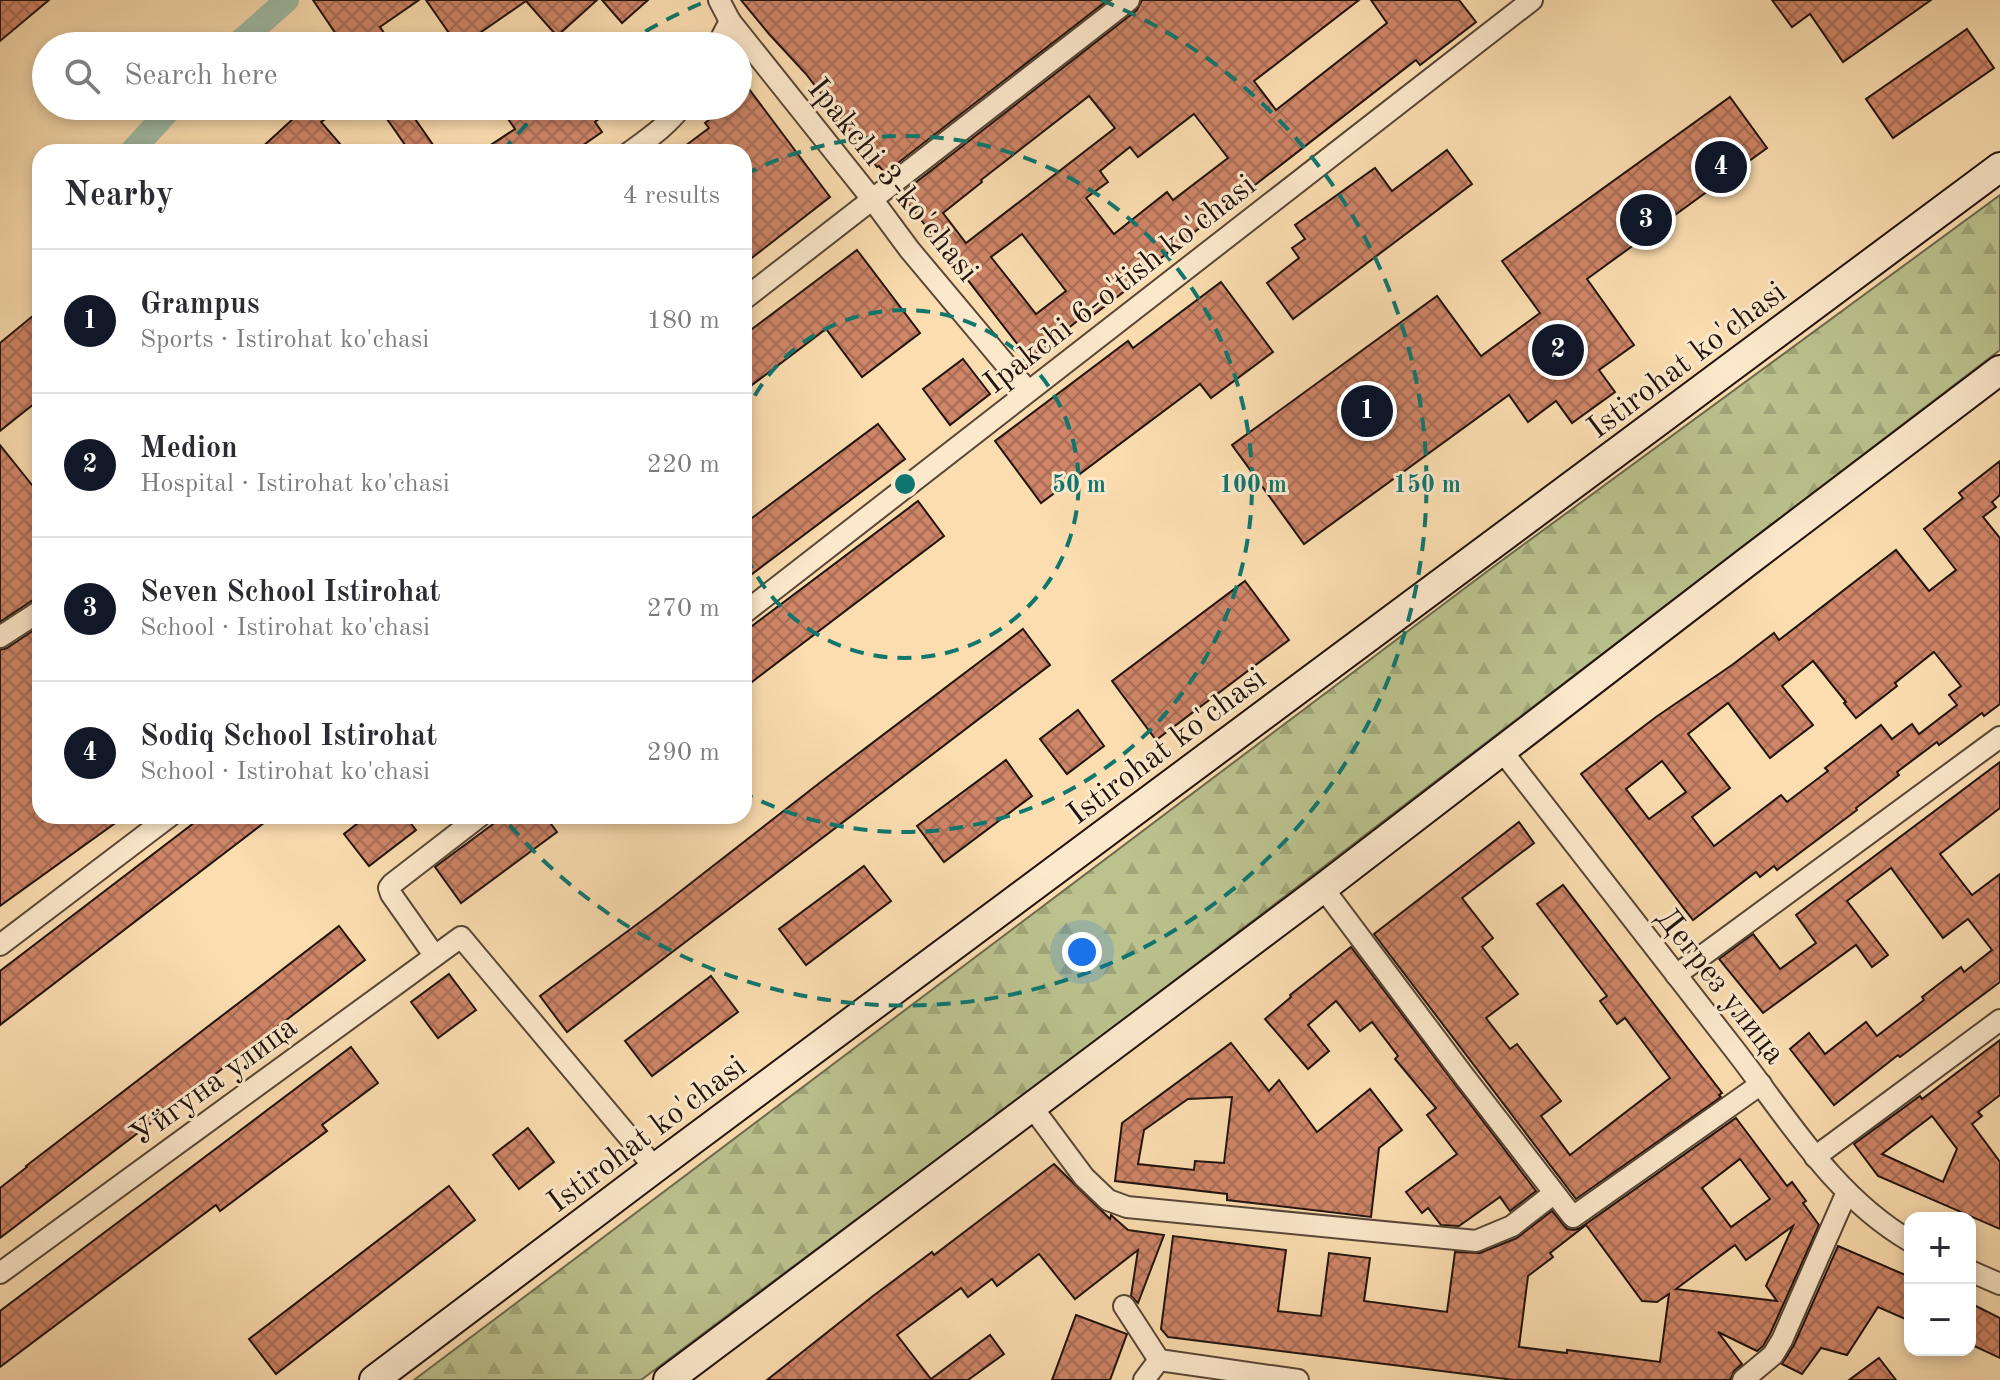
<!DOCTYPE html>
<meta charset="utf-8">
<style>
body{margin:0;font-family:"Old Standard TT",serif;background:#f2f2f3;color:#2b2b33}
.controls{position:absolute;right:24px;bottom:24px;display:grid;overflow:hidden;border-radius:16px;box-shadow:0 4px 12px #0003}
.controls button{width:72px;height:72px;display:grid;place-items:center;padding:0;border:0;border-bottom:2px solid #e1e1e2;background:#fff;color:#2b2b33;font:40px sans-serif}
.you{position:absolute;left:1082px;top:952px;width:28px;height:28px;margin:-20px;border:6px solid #fff;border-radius:50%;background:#1a73e8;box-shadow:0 0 0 12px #1a73e833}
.badge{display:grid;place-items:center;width:52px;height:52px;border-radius:50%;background:#111827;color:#fff;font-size:26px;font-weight:700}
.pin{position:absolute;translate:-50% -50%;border:4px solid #fff;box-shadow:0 2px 8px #0006}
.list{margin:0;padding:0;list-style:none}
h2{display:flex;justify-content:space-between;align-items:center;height:104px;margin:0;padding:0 32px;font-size:34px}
h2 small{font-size:26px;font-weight:400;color:#7c7c81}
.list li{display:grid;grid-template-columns:52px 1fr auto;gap:24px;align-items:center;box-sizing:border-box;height:144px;padding:0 32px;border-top:2px solid #e1e1e2}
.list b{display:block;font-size:30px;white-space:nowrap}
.list p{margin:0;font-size:26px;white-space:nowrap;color:#7c7c81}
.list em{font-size:26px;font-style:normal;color:#7c7c81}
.icon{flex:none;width:44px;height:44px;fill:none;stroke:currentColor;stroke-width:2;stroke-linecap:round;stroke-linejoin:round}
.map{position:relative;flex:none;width:2000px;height:1380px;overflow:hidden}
.search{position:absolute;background:#fff;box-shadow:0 4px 12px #0003;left:32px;top:32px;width:720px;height:88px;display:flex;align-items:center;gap:20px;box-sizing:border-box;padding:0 28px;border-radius:44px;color:#7c7c81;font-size:30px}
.panel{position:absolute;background:#fff;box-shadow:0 4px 12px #0003;left:32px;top:144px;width:720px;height:680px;border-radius:24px}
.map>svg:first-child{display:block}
.forest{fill:url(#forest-firs);stroke:#6e6a4e;stroke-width:2}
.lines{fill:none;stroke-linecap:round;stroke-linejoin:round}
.canal{stroke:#9fbda7;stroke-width:24}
.building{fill:url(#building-cross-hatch);stroke:#21130d;stroke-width:2;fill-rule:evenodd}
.minor-casing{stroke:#584636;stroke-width:24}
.secondary-casing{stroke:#21130d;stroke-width:32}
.minor{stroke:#fce9cc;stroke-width:20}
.secondary{stroke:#fce9cc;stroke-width:28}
.ring{fill:none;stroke:#0f766e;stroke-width:4;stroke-dasharray:14 10}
.labels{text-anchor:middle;stroke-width:6;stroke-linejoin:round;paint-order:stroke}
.street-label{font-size:32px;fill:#21130d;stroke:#fce9cc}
.centre{fill:#0f766e;stroke:#fce9cc;stroke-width:4}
.ring-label{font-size:24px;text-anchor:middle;font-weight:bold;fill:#0f766e;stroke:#fce9cc;stroke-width:6;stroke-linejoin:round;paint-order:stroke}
</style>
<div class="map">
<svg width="2000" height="1380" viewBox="0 0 2000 1380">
<defs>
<pattern id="forest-firs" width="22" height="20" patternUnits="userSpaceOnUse" patternTransform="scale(2)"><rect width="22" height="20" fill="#bbc28e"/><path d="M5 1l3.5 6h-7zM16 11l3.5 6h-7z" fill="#a0a679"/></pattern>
<pattern id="building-cross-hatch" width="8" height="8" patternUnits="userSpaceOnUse" patternTransform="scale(2)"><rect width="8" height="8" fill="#ce8568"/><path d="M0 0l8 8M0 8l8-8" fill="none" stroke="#a76c54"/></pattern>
</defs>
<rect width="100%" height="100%" fill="#fbddb0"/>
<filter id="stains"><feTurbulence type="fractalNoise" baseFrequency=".0025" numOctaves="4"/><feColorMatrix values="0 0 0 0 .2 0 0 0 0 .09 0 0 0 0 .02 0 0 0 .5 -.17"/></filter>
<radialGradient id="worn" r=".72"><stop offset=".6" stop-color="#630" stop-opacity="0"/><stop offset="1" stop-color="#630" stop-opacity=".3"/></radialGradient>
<polygon class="forest" points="2000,195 2000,350 1089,1046 641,1380 414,1380 1489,570"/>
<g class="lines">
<g class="canal">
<polyline points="235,46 287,0"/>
<polyline points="131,152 173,106"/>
</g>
</g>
<g class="building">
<polygon points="0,0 49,0 0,41"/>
<polygon points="313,0 419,0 380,27 393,46 344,46"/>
<polygon points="426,0 597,0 557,36 526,1 461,46 458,46"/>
<polygon points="602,0 648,0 622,23"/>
<polygon points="741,0 1108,0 885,173 879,166 877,167 806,74 769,34"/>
<path d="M1142,0H1359L1254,81L1276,110L1387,23L1371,0H1459L1476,22L1420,65L1416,60L1143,272L1146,275L1088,319L1085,315L1029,359L901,194L1137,10ZM1089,96L1115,128L966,243L943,213L982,182L981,180ZM1194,114L1228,158L1173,200L1167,192L1114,234L1086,198L1108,182L1100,171L1130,147L1138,157ZM1022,234L1066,291L1036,314L991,257Z"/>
<polygon points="1772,0 1931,0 1843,62 1810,14 1792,27"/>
<polygon points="1967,29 1994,68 1893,138 1866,99"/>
<polygon points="749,89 830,197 744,264 744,152 677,152 709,128 705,123 727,106 738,106 738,98"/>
<polygon points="1730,97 1767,148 1587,279 1634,345 1599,370 1615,392 1572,423 1556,401 1528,422 1509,395 1304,544 1232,445 1437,296 1481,356 1540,313 1502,261"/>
<polygon points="307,106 345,106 321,122 340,144 331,152 257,152"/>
<polygon points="378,106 406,106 438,152 410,152"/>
<polygon points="515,106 615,106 595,122 602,132 573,152 480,152 515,129 504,113"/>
<polygon points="1447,150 1472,184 1293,319 1267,283 1299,258 1292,248 1305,239 1295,225 1375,168 1392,191"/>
<polygon points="857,250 920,333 862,377 826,329 744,391 744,335"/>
<polygon points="1221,282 1273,352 1211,398 1200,384 1041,503 995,441 1128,341 1133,348"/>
<polygon points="40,310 40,399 0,431 0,343"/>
<polygon points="963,359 990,394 950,425 923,389"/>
<polygon points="878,424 905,459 752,574 744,564 744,524"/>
<polygon points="0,445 40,495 40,598 33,600 0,622"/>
<path d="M2000,461V495L1992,502L1996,507L1983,517L2000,538V704L1984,716L1982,713L1939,745L1937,742L1897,772L1899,775L1856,808L1857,810L1777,870L1774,866L1760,877L1756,872L1693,920L1581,774L1656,717L1732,665L1774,633L1779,640L1896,550L1929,591L1956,570L1924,529L1963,498L1959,493ZM1934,652L1961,686L1949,695L1957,705L1919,734L1912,724L1892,739L1881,725L1825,768L1828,771L1787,802L1781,795L1714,846L1692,817L1730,788L1688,734L1728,703L1770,758L1813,725L1782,686L1813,661L1846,702L1844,703L1856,718L1897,686L1895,683ZM1662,761L1686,792L1649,819L1626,789Z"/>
<polygon points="918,501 944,536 744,688 744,632"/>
<polygon points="1245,581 1289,640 1156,740 1112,681"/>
<polygon points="40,626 40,816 125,816 0,906 0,650 7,648"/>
<polygon points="1023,629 1050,665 567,1032 540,996 659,908 822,781"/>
<polygon points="1078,710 1104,746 1067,774 1040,739"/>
<polygon points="1006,760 1032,796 944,862 917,826"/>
<polygon points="2000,762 2000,808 1940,854 1972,895 2000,874 2000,982 1900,1057 1898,1055 1834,1105 1790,1049 1809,1033 1825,1054 1866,1022 1877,1036 1924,1000 1922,997 1961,967 1964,972 1992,950 1968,919 1943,938 1891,868 1847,901 1888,955 1872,967 1856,945 1763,1013 1719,959 1753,934 1780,969 1816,943 1796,915"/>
<polygon points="203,816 273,816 0,1025 0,971"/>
<polygon points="367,816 405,816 416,830 369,866 344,834"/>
<polygon points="504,816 545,816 557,832 461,903 435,867"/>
<polygon points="1519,822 1534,843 1462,898 1493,938 1482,947 1518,994 1486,1018 1510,1049 1517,1044 1561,1101 1541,1116 1570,1155 1670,1078 1625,1018 1617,1024 1600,1001 1607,996 1537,904 1563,885 1722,1093 1719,1095 1721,1097 1576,1199 1374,934"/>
<polygon points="864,866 891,901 806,965 779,929"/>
<polygon points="339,926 365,960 0,1238 0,1188 27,1167 26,1166"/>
<polygon points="1351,947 1536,1191 1510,1211 1500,1197 1459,1226 1441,1225 1428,1208 1422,1213 1406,1192 1457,1154 1427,1115 1436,1108 1395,1059 1398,1056 1372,1022 1360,1031 1336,1001 1308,1025 1329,1051 1308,1069 1265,1019 1291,997 1290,995"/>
<polygon points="449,974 476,1010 438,1038 411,1002"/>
<polygon points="711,976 738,1012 652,1076 625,1041"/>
<path d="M2000,1040V1095L1978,1112L1982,1116L1972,1124L2000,1162V1229L1878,1176L1854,1144L1920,1096L1922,1099ZM1932,1116L1957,1149L1943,1182L1882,1154Z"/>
<path d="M1231,1043L1269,1091L1279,1080L1317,1132L1370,1089L1402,1130L1379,1148L1371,1217L1227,1200V1194L1115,1181L1122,1123ZM1232,1097L1224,1163L1195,1161L1194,1170L1138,1164L1144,1130L1188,1099Z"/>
<polygon points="351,1047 378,1083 322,1125 327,1131 220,1211 216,1205 0,1367 0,1311"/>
<path d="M1736,1118L1787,1186L1792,1182L1806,1201L1803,1203L1819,1225L1770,1334L1763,1346L1757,1351L1718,1332L1742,1364L1734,1371L1730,1380H1514L1168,1337L1161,1329L1173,1236L1286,1250L1278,1311L1321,1316L1329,1253L1370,1258L1364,1301L1447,1312L1455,1252L1480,1253L1517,1238L1552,1211L1567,1229L1574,1230L1580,1228ZM1740,1159L1770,1199L1731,1227L1702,1188ZM1586,1225L1642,1301L1657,1302L1669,1294L1660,1362L1567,1350V1353L1519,1347L1528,1276L1553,1257L1550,1253ZM1793,1226L1766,1286L1777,1301L1676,1289L1735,1245L1746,1260Z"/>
<polygon points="528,1128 554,1162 519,1189 493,1155"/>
<polygon points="1054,1164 1110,1219 1111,1215 1128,1230 1164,1235 1138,1303 1131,1296 1138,1250 1075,1299 1039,1254 997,1286 992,1279 968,1297 961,1288 897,1335 931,1379 990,1335 1004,1354 968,1380 767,1380 873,1296 932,1252 934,1255"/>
<polygon points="449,1186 475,1220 276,1374 249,1339"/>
<polygon points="1838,1246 1910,1277 1910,1321 1878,1307 1847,1355 1821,1348 1802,1374 1782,1364 1794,1345"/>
<polygon points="1970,1303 2000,1318 2000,1358 1970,1344"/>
<polygon points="1076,1315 1127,1334 1110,1380 1052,1380"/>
<polygon points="1879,1358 1896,1380 1849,1380"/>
</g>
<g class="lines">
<g class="minor-casing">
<g id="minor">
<polyline points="719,0 730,21 872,199 909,249 1028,391"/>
<polyline points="717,46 730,21"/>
<path d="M630,152C649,138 668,125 682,106"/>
<polyline points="744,299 1129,0"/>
<polyline points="744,613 1532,0"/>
<polyline points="0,637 40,611"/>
<path d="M1502,751C1579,851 1657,950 1734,1049C1787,1117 1833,1196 1910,1241"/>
<polyline points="1323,888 1464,1076 1573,1217 1761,1084"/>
<polyline points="0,945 170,816"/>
<polyline points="434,955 391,894 389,888 392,884 480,816"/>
<polyline points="1676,975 2000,737"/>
<polyline points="1032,1107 1084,1177 1108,1200 1127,1207 1476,1241 1512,1226 1553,1194"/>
<polyline points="1815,1157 2000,1020"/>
<polyline points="1970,1271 2000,1284"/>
<polyline points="0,1273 461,937 655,1168"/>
<polyline points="1124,1306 1159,1360 1298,1380"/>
<polyline points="1144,1380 1159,1360"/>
<polyline points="1743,1380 1773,1355 1782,1340 1847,1192"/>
</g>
</g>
<g class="secondary-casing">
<g id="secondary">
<polyline points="374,1380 655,1168 2000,167"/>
<polyline points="668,1380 1323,888 1747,562 2000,370"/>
</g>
</g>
<use href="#minor" class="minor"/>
<use href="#secondary" class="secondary"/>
</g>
<g class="ring">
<path d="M744 417A174 174 0 1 1 744 551"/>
<path d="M744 175A348 348 0 1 1 744 793"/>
<path d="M502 152A522 522 0 0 1 542 109M625 44A522 522 0 0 1 709 0M1101 0A522 522 0 1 1 502 816"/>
</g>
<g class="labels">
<g class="street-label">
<text transform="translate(894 179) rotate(51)" y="11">Ipakchi 3-ko'chasi</text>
<text transform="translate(1119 283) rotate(-38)" y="11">Ipakchi 6-o'tish ko'chasi</text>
<text transform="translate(1686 359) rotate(-37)" y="11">Istirohat ko'chasi</text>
<text transform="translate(1166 745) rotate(-37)" y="11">Istirohat ko'chasi</text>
<text transform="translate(1722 985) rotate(52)" y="11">Дегрез улица</text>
<text transform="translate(213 1080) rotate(-36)" y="11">Уйгуна улица</text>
<text transform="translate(646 1133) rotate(-37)" y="11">Istirohat ko'chasi</text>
</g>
</g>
<circle cx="905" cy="484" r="12" class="centre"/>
<g class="ring-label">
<text x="1079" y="492">50 m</text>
<text x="1253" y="492">100 m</text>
<text x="1427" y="492">150 m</text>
</g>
<rect width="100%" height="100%" filter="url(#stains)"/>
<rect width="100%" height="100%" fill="url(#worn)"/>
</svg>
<div class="controls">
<button>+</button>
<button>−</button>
</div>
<div class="you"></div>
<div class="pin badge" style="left:1367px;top:411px">1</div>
<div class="pin badge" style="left:1558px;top:350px">2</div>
<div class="pin badge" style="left:1646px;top:220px">3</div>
<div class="pin badge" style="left:1721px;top:167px">4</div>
<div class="search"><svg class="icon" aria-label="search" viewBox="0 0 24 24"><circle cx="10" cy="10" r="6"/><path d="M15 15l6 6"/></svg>Search here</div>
<section class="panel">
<h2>Nearby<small>4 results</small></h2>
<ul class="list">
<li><span class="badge">1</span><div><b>Grampus</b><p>Sports · Istirohat ko'chasi</p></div><em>180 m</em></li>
<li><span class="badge">2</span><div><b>Medion</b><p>Hospital · Istirohat ko'chasi</p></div><em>220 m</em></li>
<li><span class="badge">3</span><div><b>Seven School Istirohat</b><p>School · Istirohat ko'chasi</p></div><em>270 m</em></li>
<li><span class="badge">4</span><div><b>Sodiq School Istirohat</b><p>School · Istirohat ko'chasi</p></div><em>290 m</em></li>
</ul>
</section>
</div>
